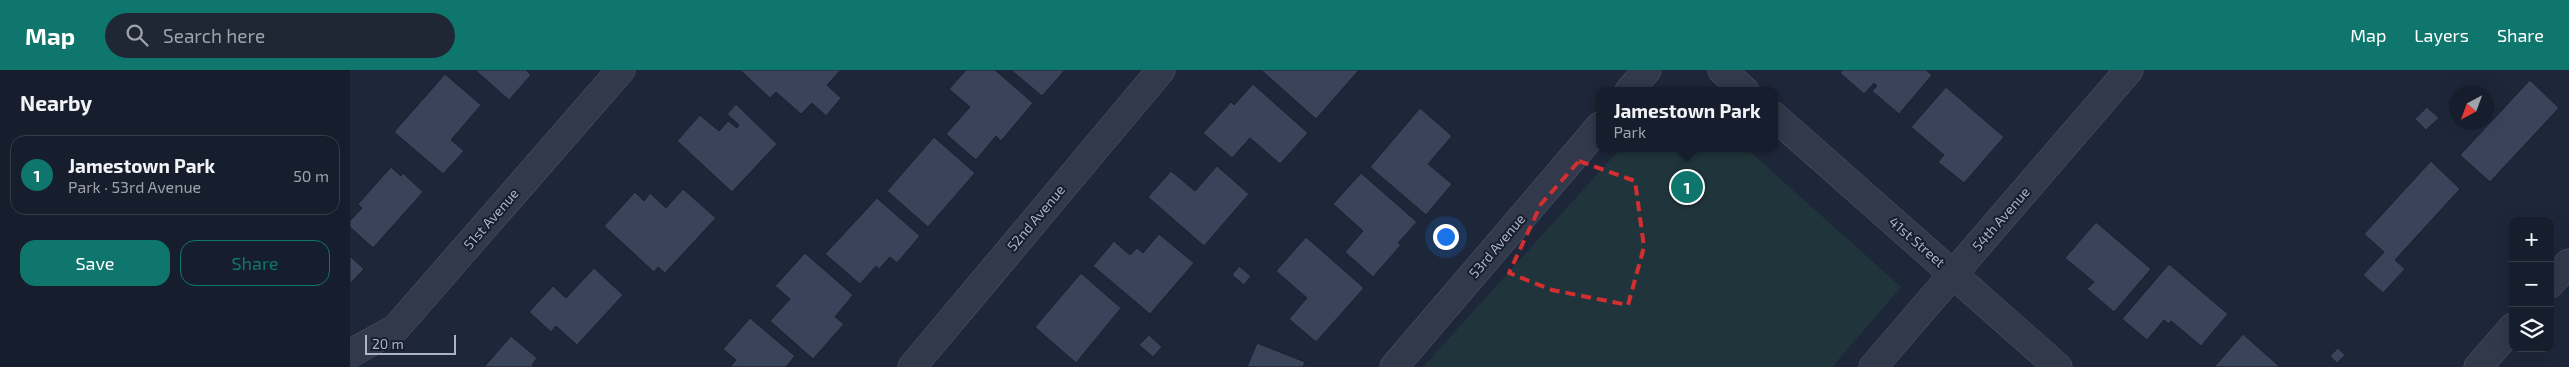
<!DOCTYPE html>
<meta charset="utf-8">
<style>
body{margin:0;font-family:"Exo 2",sans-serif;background:#1f2634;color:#f1f3f6}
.controls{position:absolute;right:15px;bottom:15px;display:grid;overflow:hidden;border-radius:10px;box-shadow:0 5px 20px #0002}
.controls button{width:45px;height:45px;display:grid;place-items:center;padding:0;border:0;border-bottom:1px solid #353b48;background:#161d2c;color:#f1f3f6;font:25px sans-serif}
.compass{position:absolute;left:2099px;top:15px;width:45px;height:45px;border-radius:50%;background:#161d2c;box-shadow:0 5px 20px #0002;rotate:221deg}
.scale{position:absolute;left:15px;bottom:12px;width:91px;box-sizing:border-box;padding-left:5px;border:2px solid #acb3c7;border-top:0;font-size:14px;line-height:18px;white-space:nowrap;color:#acb3c7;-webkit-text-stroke:4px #171e2e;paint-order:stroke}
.you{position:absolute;left:1095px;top:166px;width:18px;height:18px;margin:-12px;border:4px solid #fff;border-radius:50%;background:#1a73e8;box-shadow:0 0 0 8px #1a73e833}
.badge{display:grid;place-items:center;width:32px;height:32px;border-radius:50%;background:#0f766e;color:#fff;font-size:16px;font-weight:700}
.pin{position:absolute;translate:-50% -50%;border:2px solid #fff;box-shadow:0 1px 5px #0006}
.popup{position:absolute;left:1246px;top:17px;width:182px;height:65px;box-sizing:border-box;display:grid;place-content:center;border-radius:10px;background:#161d2c;filter:drop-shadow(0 1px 4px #0005);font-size:16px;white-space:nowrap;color:#9ea2a9}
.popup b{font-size:19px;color:#f1f3f6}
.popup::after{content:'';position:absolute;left:50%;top:100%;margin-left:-10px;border:10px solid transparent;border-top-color:#161d2c}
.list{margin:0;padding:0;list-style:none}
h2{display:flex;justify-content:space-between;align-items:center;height:65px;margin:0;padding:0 20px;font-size:21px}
h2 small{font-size:16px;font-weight:400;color:#9ea2a9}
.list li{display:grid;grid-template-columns:32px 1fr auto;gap:15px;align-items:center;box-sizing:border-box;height:80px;margin:0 10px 10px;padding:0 10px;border:1px solid #353b48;border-radius:15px}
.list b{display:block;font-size:19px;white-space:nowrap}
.list p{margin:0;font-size:16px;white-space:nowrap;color:#9ea2a9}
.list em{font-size:16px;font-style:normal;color:#9ea2a9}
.actions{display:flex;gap:10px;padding:15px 20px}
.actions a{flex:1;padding:11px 0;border:1px solid #0f766e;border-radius:15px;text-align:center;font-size:18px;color:#0f766e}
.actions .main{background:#0f766e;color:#fff}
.icon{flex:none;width:28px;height:28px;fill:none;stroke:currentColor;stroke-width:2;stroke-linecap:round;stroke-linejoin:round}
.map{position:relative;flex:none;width:2219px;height:297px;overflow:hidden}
header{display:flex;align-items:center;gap:30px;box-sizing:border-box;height:70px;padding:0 25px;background:#0f766e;color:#fff}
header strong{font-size:24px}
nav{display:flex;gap:28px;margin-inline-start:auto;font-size:18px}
.search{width:350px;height:45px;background:#1f2634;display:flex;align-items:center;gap:12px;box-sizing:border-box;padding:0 18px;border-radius:28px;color:#9ea2a9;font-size:19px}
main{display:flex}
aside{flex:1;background:#161d2c}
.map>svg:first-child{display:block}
.green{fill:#20353b}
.building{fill:#39435a;stroke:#192030}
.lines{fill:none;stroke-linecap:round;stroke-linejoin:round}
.minor-casing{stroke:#4f5668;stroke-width:29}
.minor{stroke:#32394a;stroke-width:28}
.marked{fill:none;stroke:#d42f30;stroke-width:4;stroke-dasharray:10 6;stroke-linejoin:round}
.labels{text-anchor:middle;stroke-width:4;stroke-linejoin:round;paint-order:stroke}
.street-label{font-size:14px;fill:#acb3c7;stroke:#171e2e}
</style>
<header>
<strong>Map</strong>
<div class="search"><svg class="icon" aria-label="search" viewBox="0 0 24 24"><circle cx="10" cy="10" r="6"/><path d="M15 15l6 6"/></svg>Search here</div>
<nav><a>Map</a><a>Layers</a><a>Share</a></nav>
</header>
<main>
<aside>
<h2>Nearby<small></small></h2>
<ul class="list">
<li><span class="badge">1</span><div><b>Jamestown Park</b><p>Park · 53rd Avenue</p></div><em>50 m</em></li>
</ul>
<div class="actions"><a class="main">Save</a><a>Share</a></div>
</aside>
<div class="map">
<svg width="2219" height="297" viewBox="0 0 2219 297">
<rect width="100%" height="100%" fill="#1e273a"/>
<polygon class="green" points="1271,78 1396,78 1551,217 1482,297 1073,297"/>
<g class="building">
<polygon points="125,0 176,0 181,5 159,30"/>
<polygon points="390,0 491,0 477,15 491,28 476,46 462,33 451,44 426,22 420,28"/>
<polygon points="616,0 645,0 683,33 651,71 646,66 626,90 596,64 620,37 599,19"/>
<polygon points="661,0 715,0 692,26"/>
<polygon points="911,0 1009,0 966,49"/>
<polygon points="1492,0 1576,0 1582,5 1549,44 1522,21 1527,16 1524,13 1514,24 1490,3"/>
<polygon points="95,4 131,35 101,70 114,81 93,104 44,62"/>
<polygon points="2180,10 2209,38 2140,112 2110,85"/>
<polygon points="903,14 958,63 930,94 900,68 882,88 853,63 881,32 884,35"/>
<polygon points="1596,17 1654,67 1614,113 1588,92 1594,85 1561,57"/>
<polygon points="386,34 427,74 382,122 327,71 350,45 369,61 378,51 387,58 389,55 377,44"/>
<polygon points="2077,37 2089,48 2076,60 2065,49"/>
<polygon points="1070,38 1102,66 1078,94 1102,114 1076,145 1020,97"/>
<polygon points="584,67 625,103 578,157 537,121"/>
<polygon points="2081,91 2110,119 2045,190 2055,199 2033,223 2013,205 2034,182 2014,164"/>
<polygon points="867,96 899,124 854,176 798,127 821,101 845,121"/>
<polygon points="41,97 51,106 53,103 73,122 23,178 0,157 0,151 12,138 8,134"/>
<polygon points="1011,103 1067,152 1048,173 1051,175 1023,207 995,182 1013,161 983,134"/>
<polygon points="333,119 366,148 315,203 308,197 304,202 254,156 285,122 294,131 300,123 316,138"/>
<polygon points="527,128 570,166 547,193 540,187 529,199 526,196 510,214 475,184"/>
<polygon points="1746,152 1801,199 1764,242 1737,219 1744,212 1715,188"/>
<polygon points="809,164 844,193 800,244 743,196 764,171 780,185 787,178 793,183"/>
<polygon points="956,167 1014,218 966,272 939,249 957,228 926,201"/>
<polygon points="455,183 503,225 485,247 494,254 463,289 420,251 440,229 425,216"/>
<polygon points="0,186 14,199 0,214"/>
<polygon points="1819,194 1878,244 1851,276 1821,251 1819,254 1814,250 1797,270 1772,249"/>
<polygon points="889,196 901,206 894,215 882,205"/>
<polygon points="244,198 273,225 227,275 206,256 201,262 179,242 203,216 216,228"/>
<polygon points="731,203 771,238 726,293 685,257"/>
<polygon points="400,248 445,286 436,297 380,297 386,290 373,279"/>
<polygon points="1893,264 1930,297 1864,297"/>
<polygon points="799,265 812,277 803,287 789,275"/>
<polygon points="161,266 187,288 182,295 185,297 134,297"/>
<polygon points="907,273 955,292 953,297 897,297"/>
<polygon points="1988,278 1995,285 1987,293 1980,286"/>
</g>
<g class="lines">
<g class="minor-casing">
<g id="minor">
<polyline points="1372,0 1395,21"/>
<polyline points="1279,21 1297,0"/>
<polyline points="1424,46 1708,297"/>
<polyline points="2200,214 2219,193"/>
<polyline points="0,284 46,258 271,0"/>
<polyline points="562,297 811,0"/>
<polyline points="1044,297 1250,56"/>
<polyline points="1523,297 1779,0"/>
<polyline points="2128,297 2163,257"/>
</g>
</g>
<use href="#minor" class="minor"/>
</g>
<path class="marked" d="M1229,91L1285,111L1294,177L1278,235L1202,220L1159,203L1191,134Z"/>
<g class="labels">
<g class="street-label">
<text transform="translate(686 148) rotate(-50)" y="5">52nd Avenue</text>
<text transform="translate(141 149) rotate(-49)" y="5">51st Avenue</text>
<text transform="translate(1651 149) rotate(-49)" y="5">54th Avenue</text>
<text transform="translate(1567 172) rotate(41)" y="5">41st Street</text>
<text transform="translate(1147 176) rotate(-50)" y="5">53rd Avenue</text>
</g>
</g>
</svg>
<div class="controls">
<button>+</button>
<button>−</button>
<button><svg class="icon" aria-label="layers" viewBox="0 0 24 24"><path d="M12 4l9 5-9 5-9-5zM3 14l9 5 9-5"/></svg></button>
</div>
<svg class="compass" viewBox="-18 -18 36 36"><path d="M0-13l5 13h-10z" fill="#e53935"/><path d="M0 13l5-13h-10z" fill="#9ea2a9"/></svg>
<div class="scale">20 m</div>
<div class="you"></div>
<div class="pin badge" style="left:1337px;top:117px">1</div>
<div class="popup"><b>Jamestown Park</b>Park</div>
</div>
</main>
